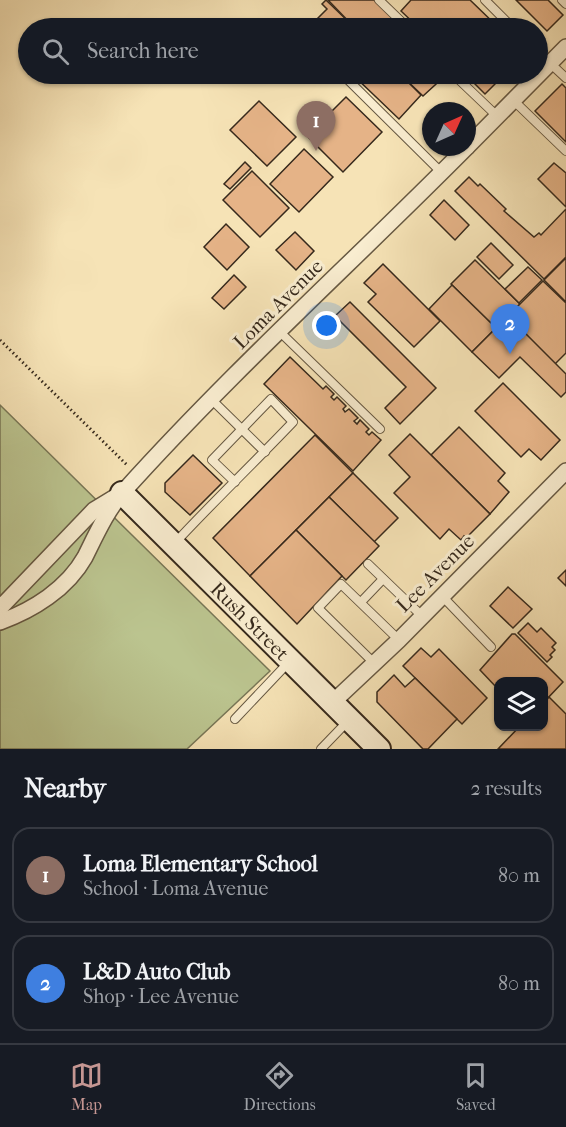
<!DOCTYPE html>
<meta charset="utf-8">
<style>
body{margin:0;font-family:"IM FELL French Canon",serif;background:#242831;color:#f1f3f6}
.controls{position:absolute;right:18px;bottom:18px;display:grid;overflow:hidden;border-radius:12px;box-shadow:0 2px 4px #0004}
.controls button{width:54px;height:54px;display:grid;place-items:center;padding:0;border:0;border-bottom:2px solid #363941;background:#171b24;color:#f1f3f6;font:30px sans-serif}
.compass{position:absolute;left:422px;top:102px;width:54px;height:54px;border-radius:50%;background:#171b24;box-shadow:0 2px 4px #0004;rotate:45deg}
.you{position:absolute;left:327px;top:326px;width:21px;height:21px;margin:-15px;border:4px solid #fff;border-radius:50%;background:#1a73e8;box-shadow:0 0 0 9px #1a73e833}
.badge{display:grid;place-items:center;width:39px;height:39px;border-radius:50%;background:#c59692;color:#fff;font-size:20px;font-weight:700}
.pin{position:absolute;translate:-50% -50px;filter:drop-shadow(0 2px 3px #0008)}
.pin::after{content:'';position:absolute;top:32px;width:21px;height:18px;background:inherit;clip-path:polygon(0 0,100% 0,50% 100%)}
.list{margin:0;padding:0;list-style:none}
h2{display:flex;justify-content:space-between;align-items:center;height:78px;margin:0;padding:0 24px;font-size:26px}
h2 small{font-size:20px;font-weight:400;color:#9ea1a6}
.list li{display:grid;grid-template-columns:39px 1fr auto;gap:18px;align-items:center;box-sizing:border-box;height:96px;margin:0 12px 12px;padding:0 12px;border:2px solid #363941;border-radius:18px}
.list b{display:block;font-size:22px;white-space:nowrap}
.list p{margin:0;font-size:20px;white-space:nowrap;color:#9ea1a6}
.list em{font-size:20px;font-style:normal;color:#9ea1a6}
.icon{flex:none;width:33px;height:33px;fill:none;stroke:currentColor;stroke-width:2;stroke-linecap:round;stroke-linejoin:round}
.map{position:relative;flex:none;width:566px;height:749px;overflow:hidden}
.search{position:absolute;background:#171b24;box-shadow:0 2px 4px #0004;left:18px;right:18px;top:18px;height:66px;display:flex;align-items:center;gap:15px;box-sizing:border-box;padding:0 21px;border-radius:33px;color:#9ea1a6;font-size:22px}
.sheet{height:294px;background:#171b24}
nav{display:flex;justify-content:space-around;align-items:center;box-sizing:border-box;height:84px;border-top:2px solid #363941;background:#171b24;font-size:16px;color:#9ea1a6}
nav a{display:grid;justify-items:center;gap:3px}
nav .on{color:#c59692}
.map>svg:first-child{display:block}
.green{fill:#bbc48f;stroke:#787656;stroke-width:1.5}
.building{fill:#e5b387;stroke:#36291c;stroke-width:1.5}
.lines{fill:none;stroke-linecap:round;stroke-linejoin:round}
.lane-casing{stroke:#665842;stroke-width:10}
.street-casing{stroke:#665842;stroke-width:18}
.secondary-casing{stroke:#36291c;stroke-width:26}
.path{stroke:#36291c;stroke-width:3;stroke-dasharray:1.5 3;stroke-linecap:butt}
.lane{stroke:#f9edd0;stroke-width:8}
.street{stroke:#f9edd0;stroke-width:15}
.secondary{stroke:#f9edd0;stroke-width:22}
.labels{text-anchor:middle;stroke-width:6;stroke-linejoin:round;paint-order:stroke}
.street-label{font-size:20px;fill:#36291c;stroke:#f9edd0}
</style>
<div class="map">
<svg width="566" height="749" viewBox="0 0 566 749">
<rect width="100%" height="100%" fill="#f6e3b6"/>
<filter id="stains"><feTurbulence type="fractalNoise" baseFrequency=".00333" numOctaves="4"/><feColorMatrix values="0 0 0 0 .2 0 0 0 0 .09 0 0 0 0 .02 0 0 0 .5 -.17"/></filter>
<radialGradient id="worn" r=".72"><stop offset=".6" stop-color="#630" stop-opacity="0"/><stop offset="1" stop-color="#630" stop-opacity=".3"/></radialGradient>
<polygon class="green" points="0,405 270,671 187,749 0,749"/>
<g class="building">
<polygon points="326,0 327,1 355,28 308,28 327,9 322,4"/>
<polygon points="328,0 374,0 403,28 355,28"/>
<polygon points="411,0 470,0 499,28 419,28 401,11"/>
<polygon points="516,0 548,0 563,15 547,31"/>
<polygon points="352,74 400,74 421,95 399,119"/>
<polygon points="400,74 447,74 423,96"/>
<polygon points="465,74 505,74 485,94"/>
<polygon points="562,84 566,88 566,142 535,111"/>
<polygon points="346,97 382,132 343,172 307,136"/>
<polygon points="259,101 296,137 267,166 230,130"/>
<polygon points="304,149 333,177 299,212 270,184"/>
<polygon points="245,162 251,168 230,189 224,184"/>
<polygon points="554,163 566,173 566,207 538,179"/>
<polygon points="252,171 289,208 260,237 223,200"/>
<polygon points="469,177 478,186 480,184 506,209 504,211 534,237 539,233 541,235 566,209 566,257 544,279 455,191"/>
<polygon points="444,200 469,225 455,240 430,215"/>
<polygon points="226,224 249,247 227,270 204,247"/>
<polygon points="295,232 314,251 296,270 276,250"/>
<polygon points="491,243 513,265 499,279 477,257"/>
<polygon points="566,258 566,302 544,280"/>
<polygon points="475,260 520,304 496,328 451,284"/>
<polygon points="383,264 440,321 414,347 368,302 376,294 364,283"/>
<polygon points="528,267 542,280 519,303 505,289"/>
<polygon points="234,275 246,287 224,309 212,298"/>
<polygon points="543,281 566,303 566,353 555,364 508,316"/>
<polygon points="452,285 496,328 472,352 429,309"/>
<polygon points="350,302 436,388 400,424 385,408 406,387 335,316"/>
<polygon points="508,316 566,374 566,392 561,397 520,357 499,378 472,352"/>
<polygon points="290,357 323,389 326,386 334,394 331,397 334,400 337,397 346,406 343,409 345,412 349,409 358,418 354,421 357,424 360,420 369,429 366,432 369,435 372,432 381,440 353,471 264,384"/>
<polygon points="503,383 560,440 541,460 529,449 521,457 475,411"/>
<polygon points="459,427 505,473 498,481 509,492 490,514 431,455"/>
<polygon points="410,434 490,514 466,538 464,536 461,540 449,529 440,539 394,493 410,477 389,455"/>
<polygon points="315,435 353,473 250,576 213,538"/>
<polygon points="193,455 222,483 190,515 165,492 165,483"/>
<polygon points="353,473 398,518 374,542 329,497"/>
<polygon points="329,497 379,546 346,580 296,530"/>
<polygon points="296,530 342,576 297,624 250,576"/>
<polygon points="566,570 566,586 558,578"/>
<polygon points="508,587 532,609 513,628 490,606"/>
<polygon points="528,623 537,632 541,628 556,643 552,647 555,650 550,655 552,657 547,662 518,633"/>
<polygon points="512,634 515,634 563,682 544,702 544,682 498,682 498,689 480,670"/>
<polygon points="421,648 431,657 439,649 487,698 462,724 403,666"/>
<polygon points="394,675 405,687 415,678 457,719 428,749 423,749 377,702 377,692"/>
<polygon points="549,697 566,714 566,749 498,749 520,726 544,726 544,703"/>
</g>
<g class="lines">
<g class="lane-casing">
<g id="lane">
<polyline points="379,0 408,28"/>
<polyline points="485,0 513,28"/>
<polyline points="562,0 566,4"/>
<polyline points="295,26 297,28"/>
<polyline points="538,52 566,78"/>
<polyline points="342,74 441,172"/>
<polyline points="453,74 497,116"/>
<polyline points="513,100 566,151"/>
<polyline points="280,332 380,429"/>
<polyline points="212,400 265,452"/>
<path d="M175,543C213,502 254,463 293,422L271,399L212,460L235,482"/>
<polyline points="368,564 422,616"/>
<polyline points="442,596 491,647"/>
<polyline points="361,602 383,579"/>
<polyline points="373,662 318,608 341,584 399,640"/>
<polyline points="235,719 288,663"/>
<polyline points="321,749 348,721"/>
</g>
</g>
<g class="street-casing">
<g id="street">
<polyline points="467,147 566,47"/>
<polyline points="0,608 94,510 117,496"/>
<path d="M0,622C33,610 67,589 85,557C96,535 107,510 124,491C232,371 353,262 467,147"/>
<polyline points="332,703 399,640 566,471"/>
</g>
</g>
<g class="secondary-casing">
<polyline id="secondary" points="122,493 379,749"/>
</g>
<polyline class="path" points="0,340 127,465"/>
<use href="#lane" class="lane"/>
<use href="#street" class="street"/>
<use href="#secondary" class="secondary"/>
</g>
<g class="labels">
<g class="street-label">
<text transform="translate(278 304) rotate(-45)" y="7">Loma Avenue</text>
<text transform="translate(435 573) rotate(-45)" y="7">Lee Avenue</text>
<text transform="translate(250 621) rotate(45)" y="7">Rush Street</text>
</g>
</g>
<rect width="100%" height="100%" filter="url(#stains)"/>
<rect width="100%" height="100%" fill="url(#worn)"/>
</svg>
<div class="controls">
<button><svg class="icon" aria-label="layers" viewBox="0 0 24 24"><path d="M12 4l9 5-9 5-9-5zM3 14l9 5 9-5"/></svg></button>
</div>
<svg class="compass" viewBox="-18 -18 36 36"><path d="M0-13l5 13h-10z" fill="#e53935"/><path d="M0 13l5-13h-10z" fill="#9ea1a6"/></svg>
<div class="you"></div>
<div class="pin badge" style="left:316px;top:151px;background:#8d6e63">1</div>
<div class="pin badge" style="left:510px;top:354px;background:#3f7fe0">2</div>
<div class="search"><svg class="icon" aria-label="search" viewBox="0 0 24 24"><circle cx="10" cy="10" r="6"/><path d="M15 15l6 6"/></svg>Search here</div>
</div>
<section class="sheet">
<h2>Nearby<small>2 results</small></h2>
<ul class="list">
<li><span class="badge" style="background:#8d6e63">1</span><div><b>Loma Elementary School</b><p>School · Loma Avenue</p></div><em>80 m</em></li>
<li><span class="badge" style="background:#3f7fe0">2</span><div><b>L&amp;D Auto Club</b><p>Shop · Lee Avenue</p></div><em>80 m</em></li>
</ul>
</section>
<nav>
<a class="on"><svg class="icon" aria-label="map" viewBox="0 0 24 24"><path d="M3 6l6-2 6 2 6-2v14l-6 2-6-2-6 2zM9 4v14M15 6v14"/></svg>Map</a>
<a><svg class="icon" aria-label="directions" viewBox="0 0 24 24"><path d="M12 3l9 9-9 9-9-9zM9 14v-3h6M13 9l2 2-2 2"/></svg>Directions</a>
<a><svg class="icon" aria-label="saved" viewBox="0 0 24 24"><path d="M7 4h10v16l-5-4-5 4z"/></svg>Saved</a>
</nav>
